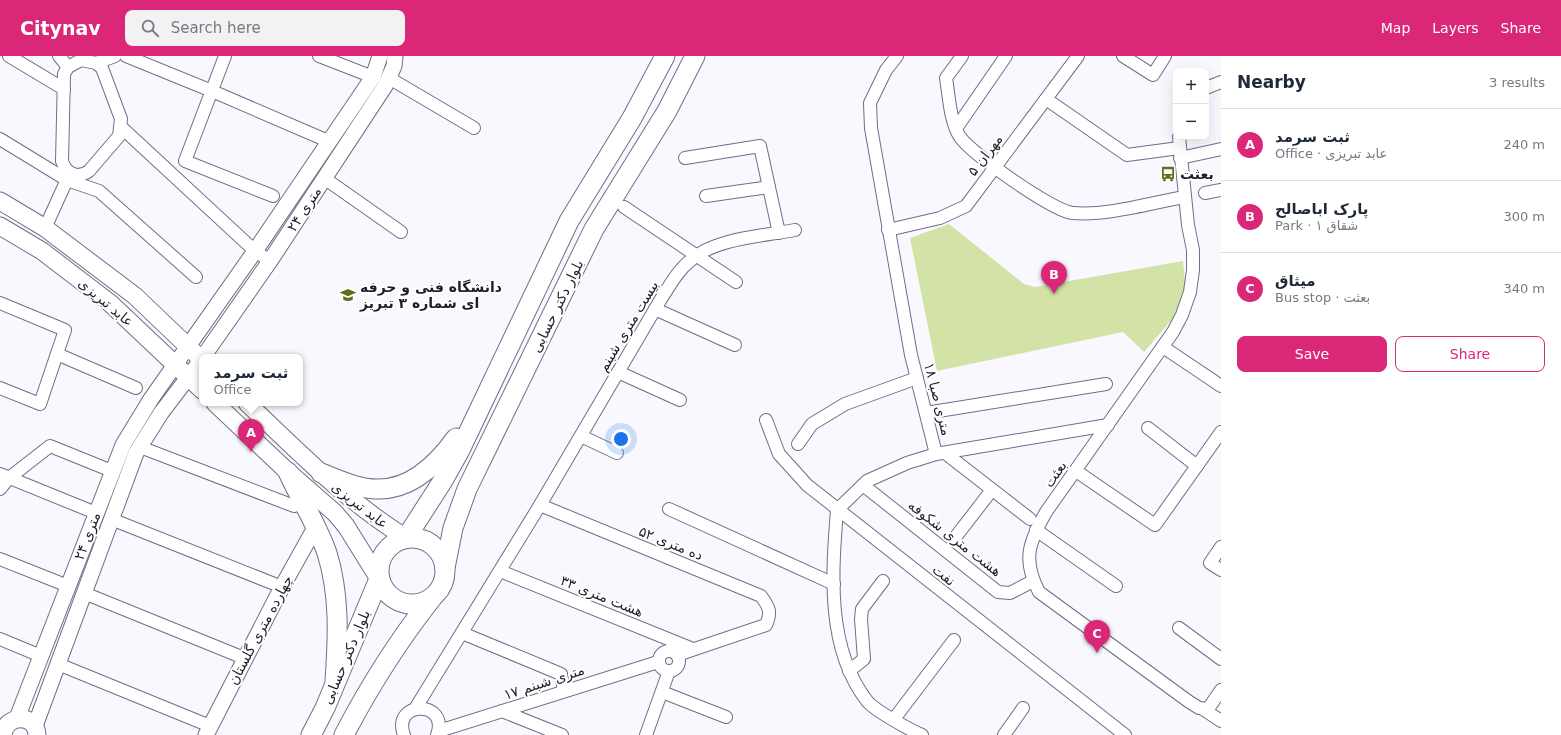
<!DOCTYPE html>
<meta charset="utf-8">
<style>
body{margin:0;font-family:"DejaVu Sans","Noto Sans Arabic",sans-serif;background:#f2f2f3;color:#1f2937}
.controls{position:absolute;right:12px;top:12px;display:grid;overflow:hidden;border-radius:8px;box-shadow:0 4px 16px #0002}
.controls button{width:36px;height:36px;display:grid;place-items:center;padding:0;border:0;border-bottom:1px solid #e0e1e3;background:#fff;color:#1f2937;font:20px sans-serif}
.you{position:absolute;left:621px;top:383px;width:14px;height:14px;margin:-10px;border:3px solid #fff;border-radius:50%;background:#1a73e8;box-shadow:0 0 0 6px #1a73e833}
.badge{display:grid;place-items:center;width:26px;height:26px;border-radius:50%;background:#db2777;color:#fff;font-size:13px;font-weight:700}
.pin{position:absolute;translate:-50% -33px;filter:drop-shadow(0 1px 2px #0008)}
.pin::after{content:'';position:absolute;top:21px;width:14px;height:12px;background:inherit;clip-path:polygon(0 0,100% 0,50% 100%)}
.popup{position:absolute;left:199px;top:298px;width:104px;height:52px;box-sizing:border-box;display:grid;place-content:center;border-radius:8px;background:#fff;filter:drop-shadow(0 1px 3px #0005);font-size:13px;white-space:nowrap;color:#747a83}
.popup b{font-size:15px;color:#1f2937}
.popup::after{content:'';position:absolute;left:50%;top:100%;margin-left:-8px;border:8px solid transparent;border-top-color:#fff}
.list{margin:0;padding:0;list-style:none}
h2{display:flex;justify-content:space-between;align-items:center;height:52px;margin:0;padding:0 16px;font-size:17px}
h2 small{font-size:13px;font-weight:400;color:#747a83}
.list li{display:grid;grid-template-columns:26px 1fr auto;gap:12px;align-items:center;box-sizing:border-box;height:72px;padding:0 16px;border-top:1px solid #e0e1e3}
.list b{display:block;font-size:15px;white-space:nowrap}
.list p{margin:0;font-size:13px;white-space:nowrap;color:#747a83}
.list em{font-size:13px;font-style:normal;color:#747a83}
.actions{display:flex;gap:8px;padding:12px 16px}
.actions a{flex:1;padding:9px 0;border:1px solid #db2777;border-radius:8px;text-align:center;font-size:14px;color:#db2777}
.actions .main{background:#db2777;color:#fff}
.icon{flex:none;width:22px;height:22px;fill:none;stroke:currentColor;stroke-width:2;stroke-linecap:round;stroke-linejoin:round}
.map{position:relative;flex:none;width:1221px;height:679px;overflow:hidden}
header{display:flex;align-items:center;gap:24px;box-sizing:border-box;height:56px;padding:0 20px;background:#db2777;color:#fff}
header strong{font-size:19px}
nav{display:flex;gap:22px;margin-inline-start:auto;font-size:14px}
.search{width:280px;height:36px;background:#f2f2f3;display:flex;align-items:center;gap:10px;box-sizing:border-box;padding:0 14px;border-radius:8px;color:#747a83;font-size:15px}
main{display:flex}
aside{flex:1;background:#fff}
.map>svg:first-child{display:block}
.green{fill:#d3e3a7}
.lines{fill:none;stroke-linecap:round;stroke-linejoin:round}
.minor-casing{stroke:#736c87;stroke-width:14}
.tertiary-casing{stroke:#736c87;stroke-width:17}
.secondary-casing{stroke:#736c87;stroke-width:19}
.primary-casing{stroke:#736c87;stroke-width:21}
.minor{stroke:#fff;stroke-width:12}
.tertiary{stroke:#fff;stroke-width:15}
.secondary{stroke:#fff;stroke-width:17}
.primary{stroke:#fff;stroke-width:19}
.labels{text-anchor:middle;stroke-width:4;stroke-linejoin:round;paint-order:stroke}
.street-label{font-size:14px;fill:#211e29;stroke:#fff}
.poi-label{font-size:14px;font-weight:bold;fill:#211e29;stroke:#fff;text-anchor:start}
</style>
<header>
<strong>Citynav</strong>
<div class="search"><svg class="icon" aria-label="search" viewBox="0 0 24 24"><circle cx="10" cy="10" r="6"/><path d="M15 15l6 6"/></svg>Search here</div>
<nav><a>Map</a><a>Layers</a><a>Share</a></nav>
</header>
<main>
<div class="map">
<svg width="1221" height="679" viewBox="0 0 1221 679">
<rect width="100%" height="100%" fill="#f9f8fe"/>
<polygon class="green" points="949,168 1024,228 1035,231 1183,205 1187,246 1144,296 1123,276 937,315 910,182"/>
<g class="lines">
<g class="minor-casing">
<g id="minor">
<polyline points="9,0 64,33"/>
<polyline points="59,0 68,11"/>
<polyline points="126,0 212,35 328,85"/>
<polyline points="225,0 185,105 273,140"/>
<polyline points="319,0 373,21"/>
<polyline points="897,0 886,14 870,47 871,72 911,299 936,398"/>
<path d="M962,0L946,22C949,40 950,66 960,81C972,98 1054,156 1073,157C1107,160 1151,147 1184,141"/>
<polyline points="1123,0 1153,19 1165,0"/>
<path d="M81,4L96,7L102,12L121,63L119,80L89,115C78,123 66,118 62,105L64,18L68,11Z"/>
<polyline points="96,7 115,0"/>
<polyline points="389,22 474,72"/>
<polyline points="1206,32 1221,26"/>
<polyline points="1046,43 1127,99 1179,92"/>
<polyline points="121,71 255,195 270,205"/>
<polyline points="957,71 1006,0"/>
<path d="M1179,81L1188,169L1193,194V214L1190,236L1182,259L1173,276L1046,456C1029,486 1022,504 1039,536L1188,645L1199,652L1208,653L1221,634"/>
<polyline points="0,83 67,124 99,135 196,221"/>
<polyline points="685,102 760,90 779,177"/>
<polyline points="1180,102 1221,93"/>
<polyline points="324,122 401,176"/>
<polyline points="1205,137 1221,134"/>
<polyline points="706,140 769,131"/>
<polyline points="624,151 736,226"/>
<polyline points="45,172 70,117"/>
<polyline points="888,174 940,162 966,150 1078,0"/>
<polyline points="0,247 65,274 40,348 0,332"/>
<polyline points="655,253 735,289"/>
<polyline points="1163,291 1221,330"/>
<polyline points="57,298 136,332"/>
<polyline points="618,316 680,344"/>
<polyline points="926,357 1106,328"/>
<polyline points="766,364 779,398 807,429 1125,679"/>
<polyline points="1148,372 1197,410"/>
<polyline points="581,380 617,397"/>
<polyline points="798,388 812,368 845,348 917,322"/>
<polyline points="140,391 294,450"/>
<polyline points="945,397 1030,463"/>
<polyline points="1076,415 1155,469 1221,376"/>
<polyline points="0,418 96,457"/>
<polyline points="863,429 998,536 1010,537 1033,525"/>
<polyline points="0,433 9,422 50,390 112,415"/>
<path d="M540,449L761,540C769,551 772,556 766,569L677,599"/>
<polyline points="669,453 834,528"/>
<polyline points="111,463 282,531"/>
<polyline points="1036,474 1116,530"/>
<polyline points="954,483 991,435"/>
<polyline points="1221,491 1210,507 1221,514"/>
<polyline points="0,503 68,530"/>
<polyline points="500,515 693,593"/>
<polyline points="84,537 244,602"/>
<polyline points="1179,572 1221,603"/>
<polyline points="462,577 561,618 564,635"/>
<polyline points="0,583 41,600"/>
<circle cx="669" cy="605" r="10"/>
<polyline points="58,608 210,670"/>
<polyline points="849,615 864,603 861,563 862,553 883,525"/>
<polyline points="662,636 726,661"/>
<path d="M415,653L540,449L661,243C670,229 678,214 691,204C715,182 764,180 795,174"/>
<polyline points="1203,653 1221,665"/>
<polyline points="502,655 562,679"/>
<polyline points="894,663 954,584"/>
<polyline points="439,675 658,606"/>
<path d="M404,679C391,644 450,644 437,679"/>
<polyline points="646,679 669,615"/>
<path d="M922,679C910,674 874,654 867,645C826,592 832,517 837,454L867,425L907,407L936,398L1108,369"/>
<polyline points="1004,679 1023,652"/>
</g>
</g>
<g class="tertiary-casing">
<g id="tertiary">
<polyline points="203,301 270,205 385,30 394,10 395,0"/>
<polyline points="17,662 123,389 151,343 255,195 373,21 380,0"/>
<polyline points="35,670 136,397 161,357 202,303"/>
<polyline points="206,679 282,531 316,470"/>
</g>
</g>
<g class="secondary-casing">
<g id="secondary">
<polyline points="0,145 45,172 135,240 202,304"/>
<polyline points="0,170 42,195 110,247 202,334"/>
<polyline points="215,347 288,416 335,457 346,470 379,523"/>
<path d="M247,347C299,396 345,444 406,482"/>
<path d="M3,679C5,658 36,657 37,679"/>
</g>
</g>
<g class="primary-casing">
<g id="primary">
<path d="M288,416C300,443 317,468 327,497C340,539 338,581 335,625"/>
<path d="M321,417C339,424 358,433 377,433C411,434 438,407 456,382"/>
<circle cx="412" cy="515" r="33"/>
<polyline points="406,482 442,426 460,394 569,165 632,62 665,0"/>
<polyline points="445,512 453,472 467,433 594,173 667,55 695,0"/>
<polyline points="311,679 325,652 379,523"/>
<path d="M344,679C369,631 398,585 432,542"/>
</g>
</g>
<use href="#minor" class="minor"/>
<use href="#tertiary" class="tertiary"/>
<use href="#secondary" class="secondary"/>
<use href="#primary" class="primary"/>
</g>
<defs>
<g id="bus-bare" transform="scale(1.2)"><path d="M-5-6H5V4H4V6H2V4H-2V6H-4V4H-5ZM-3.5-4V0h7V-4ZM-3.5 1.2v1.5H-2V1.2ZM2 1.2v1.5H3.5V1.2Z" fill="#5f701d" stroke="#fff" stroke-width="2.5" paint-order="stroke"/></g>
<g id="university-bare" transform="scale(1.2)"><path d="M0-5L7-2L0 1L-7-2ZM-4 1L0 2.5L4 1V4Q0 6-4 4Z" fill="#5f701d" stroke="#fff" stroke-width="2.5" paint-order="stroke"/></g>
</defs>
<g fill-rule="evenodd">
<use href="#bus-bare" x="1168" y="118"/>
<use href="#university-bare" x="348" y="239"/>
</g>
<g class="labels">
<g class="street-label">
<text transform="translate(985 99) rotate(-53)" y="5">مهران ۵</text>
<text transform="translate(304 153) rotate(-57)" y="5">۲۴ متری</text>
<text transform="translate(106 246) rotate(40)" y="5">عابد تبریزی</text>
<text transform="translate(557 250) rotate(-64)" y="5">بلوار دکتر حسابی</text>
<text transform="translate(628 270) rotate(-59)" y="5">بیست متری شبنم</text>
<text transform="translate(938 343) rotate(76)" y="5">متری صبا ۱۸</text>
<text transform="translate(1055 418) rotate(-55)" y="5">بعثت</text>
<text transform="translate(360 449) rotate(38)" y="5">عابد تبریزی</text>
<text transform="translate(87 480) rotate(-69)" y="5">۲۴ متری</text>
<text transform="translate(955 482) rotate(38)" y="5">هشت متری شکوفه</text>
<text transform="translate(671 487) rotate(22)" y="5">ده متری ۵۲</text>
<text transform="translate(944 519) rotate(38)" y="5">نفت</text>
<text transform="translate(602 540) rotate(22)" y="5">هشت متری ۳۳</text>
<text transform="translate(260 574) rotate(-62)" y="5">چهارده متری گلستان</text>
<text transform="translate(346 601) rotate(-67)" y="5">بلوار دکتر حسابی</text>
<text transform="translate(544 626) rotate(-18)" y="5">۱۷ متری شبنم</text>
</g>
<g class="poi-label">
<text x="1180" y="123">بعثت</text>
<text x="360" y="236">دانشگاه فنی و حرفه<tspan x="360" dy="16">ای شماره ۳ تبریز</tspan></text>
</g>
</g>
</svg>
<div class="controls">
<button>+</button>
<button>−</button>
</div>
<div class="you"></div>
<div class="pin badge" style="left:251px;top:396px">A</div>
<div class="popup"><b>ثبت سرمد</b>Office</div>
<div class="pin badge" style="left:1054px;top:238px">B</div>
<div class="pin badge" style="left:1097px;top:597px">C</div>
</div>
<aside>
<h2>Nearby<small>3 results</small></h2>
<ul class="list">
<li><span class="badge">A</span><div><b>ثبت سرمد</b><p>Office · عابد تبریزی</p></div><em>240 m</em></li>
<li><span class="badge">B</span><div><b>پارک اباصالح</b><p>Park · شقاق ۱</p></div><em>300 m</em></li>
<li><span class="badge">C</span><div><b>میثاق</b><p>Bus stop · بعثت</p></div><em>340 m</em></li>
</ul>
<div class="actions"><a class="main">Save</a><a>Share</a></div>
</aside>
</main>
